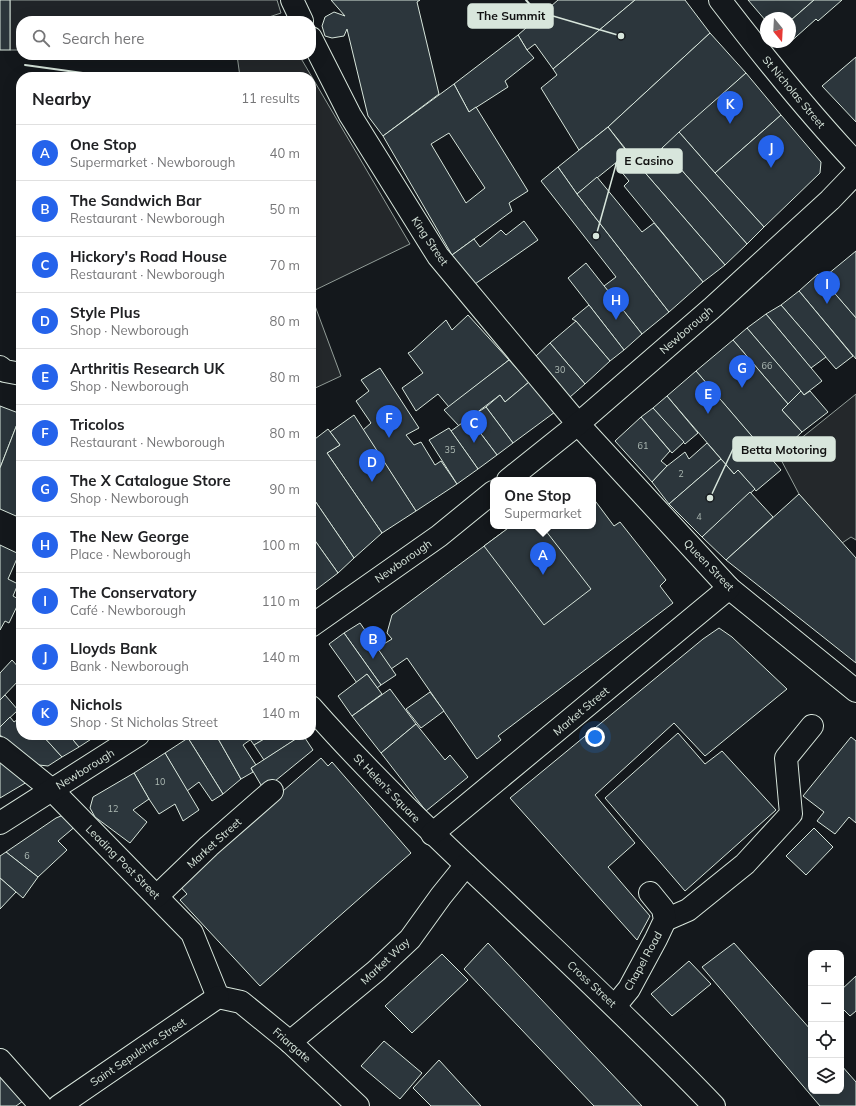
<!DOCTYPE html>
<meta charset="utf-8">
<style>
body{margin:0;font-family:Mulish,sans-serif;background:#f6f6f6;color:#202124}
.controls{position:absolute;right:12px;bottom:12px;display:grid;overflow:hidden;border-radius:8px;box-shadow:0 4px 16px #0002}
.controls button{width:36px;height:36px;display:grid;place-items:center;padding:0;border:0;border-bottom:1px solid #e0e0e0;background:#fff;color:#202124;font:20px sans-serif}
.compass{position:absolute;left:760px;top:12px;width:36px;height:36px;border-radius:50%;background:#fff;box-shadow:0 4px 16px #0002;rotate:162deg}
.you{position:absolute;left:595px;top:737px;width:14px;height:14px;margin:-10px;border:3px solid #fff;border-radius:50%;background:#1a73e8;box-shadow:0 0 0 6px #1a73e833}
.badge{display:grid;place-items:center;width:26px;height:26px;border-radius:50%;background:#2563eb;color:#fff;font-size:13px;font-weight:700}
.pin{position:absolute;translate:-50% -33px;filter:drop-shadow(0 1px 2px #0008)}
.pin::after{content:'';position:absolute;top:21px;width:14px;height:12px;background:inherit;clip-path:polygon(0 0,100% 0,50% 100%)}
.popup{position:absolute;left:490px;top:477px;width:106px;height:52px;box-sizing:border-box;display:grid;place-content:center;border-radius:8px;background:#fff;filter:drop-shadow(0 1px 3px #0005);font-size:13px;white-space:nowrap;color:#757577}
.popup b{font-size:15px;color:#202124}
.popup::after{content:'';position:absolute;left:50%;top:100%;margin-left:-8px;border:8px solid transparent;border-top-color:#fff}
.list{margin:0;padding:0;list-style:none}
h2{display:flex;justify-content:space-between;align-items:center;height:52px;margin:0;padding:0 16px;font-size:17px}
h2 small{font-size:13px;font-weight:400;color:#757577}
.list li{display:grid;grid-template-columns:26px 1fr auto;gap:12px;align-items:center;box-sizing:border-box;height:56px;padding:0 16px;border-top:1px solid #e0e0e0}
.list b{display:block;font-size:15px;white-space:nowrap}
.list p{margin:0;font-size:13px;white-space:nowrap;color:#757577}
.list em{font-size:13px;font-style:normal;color:#757577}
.icon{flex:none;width:22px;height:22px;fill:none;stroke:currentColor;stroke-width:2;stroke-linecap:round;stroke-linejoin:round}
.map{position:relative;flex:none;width:856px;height:1106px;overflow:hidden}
.search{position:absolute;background:#fff;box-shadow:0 4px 16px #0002;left:16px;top:16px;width:300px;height:44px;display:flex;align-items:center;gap:10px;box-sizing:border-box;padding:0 14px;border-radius:16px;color:#757577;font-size:15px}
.panel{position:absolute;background:#fff;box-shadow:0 4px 16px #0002;left:16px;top:72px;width:300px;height:668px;border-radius:16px}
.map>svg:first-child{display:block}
.green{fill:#202428;stroke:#939e99}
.parking{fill:#24282b;stroke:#939e99}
.building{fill:#2c363c;stroke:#d8e6dc;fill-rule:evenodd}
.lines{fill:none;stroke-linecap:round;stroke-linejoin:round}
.minor-casing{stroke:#d8e6dc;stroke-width:24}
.minor{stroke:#14181c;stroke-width:22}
.wall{stroke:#d8e6dc;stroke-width:2}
.labels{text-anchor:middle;stroke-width:3;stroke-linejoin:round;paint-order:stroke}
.number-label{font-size:9px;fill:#adbab4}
.street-label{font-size:11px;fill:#d8e6dc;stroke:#14181c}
.leader{fill:none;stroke:#d8e6dc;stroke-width:1.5}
.callout-dot{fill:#d8e6dc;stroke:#14181c;stroke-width:1.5}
.callout{fill:#d8e6dc;stroke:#d8e6dc;stroke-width:1.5}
.callout-label{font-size:12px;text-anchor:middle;font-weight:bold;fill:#111}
</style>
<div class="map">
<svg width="856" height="1106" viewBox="0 0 856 1106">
<rect width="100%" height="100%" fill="#14181c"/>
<polygon class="green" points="10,0 277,0 281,13 257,21 21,21 21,50 10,50"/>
<g class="parking">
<polygon points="237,55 299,55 410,244 311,292 311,77 240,77"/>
<polygon points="311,295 341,376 311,390"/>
<polygon points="856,394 856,540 851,537 842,543 799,494 779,456"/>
</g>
<g class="building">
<rect x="0" y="0" width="10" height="50"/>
<polygon points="331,0 420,0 417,2 439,94 383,136 368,116 347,29 344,36 332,38 325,36 322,26 325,17 334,12 345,16"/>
<polygon points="558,0 635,0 553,69 535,44 527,50 518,35"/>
<polygon points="635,0 685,0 710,33 608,127 579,150 541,88 557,75 553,69"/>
<polygon points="748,0 814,0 790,21 790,18 766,18 766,21"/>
<polygon points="814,0 842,0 818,21 816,19 787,45 784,42 790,42 790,21"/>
<polygon points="710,33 746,73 641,168 608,127"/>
<polygon points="518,35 527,50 534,58 505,81 508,87 469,112 454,84"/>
<polygon points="856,57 856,122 822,86"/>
<polygon points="746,73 781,115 715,173 679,132"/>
<path d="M454,84L469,112L476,107L528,191L509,203L512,211L452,255L383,136ZM449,133L485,188L466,203L431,144Z"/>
<polygon points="781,115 821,162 820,173 764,227 715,173"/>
<polygon points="608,127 628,153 577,194 558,167"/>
<polygon points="679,132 715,173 764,227 747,244 662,148"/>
<polygon points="662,148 747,244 725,265 641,168"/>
<polygon points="628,153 725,265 703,282 624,186 629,181 615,164"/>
<polygon points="558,167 577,194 669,312 642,334 604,286 616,277 541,181"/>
<polygon points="597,177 642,232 654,223 703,282 669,312 577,194"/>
<polygon points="524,221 538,240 475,284 452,255 474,239 480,247 501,230 506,235"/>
<polygon points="856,251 856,318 822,279"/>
<polygon points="586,263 642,334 624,350 568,278"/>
<polygon points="818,274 856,318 856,359 799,291"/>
<polygon points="799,291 853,356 836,369 781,305"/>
<polygon points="589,305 624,350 610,361 576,321 572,319"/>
<polygon points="781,305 826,357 811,368 766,314"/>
<polygon points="766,314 822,381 804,395 747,328"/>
<polygon points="468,315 509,360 449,407 438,394 416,411 402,388 423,373 408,353 412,351 446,320 452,330"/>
<polygon points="576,321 610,361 585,384 550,343"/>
<polygon points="747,328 801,391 788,404 733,340"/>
<polygon points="733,340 788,404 782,410 802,432 772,460 696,371"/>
<polygon points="550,343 585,384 570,397 536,356"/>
<polygon points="509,360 529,382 505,402 500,395 459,426 444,410"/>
<polygon points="380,368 419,428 406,435 414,445 421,442 435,465 441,461 457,484 416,511 363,430 371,423 356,401 369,391 361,380"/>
<polygon points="696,371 781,470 756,491 738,470 734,474 667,396"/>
<polygon points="529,382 555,412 513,443 486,407 500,395 505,402"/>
<polygon points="801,391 804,395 810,391 828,412 802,432 782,410"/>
<polygon points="667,396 698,433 685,444 653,408"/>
<polygon points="0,406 21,414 0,468"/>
<polygon points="486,407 513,443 497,455 469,418"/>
<polygon points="653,408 684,442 672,453 641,417"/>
<polygon points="21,414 21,507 16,516 0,509 0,468"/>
<polygon points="354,415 416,511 382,533 327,453 340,445 330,432"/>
<polygon points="641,417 670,451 661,461 667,466 652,482 615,441"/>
<polygon points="469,418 497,455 478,469 451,431"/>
<polygon points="449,428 478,469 457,484 429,440"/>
<polygon points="328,429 340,445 327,453 382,533 354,558 311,495 311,442"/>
<polygon points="707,443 721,459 669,504 652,482 667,466 685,452 689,459"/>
<polygon points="721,459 734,474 738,470 755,489 702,537 669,504"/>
<polygon points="750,492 773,517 726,560 702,537"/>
<polygon points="799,494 856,558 856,663 726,560"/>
<polygon points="311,495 354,558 338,573 311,535"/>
<polygon points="593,498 614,526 620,522 666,580 660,586 673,603 498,736 501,740 477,759 407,658 391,669 377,648 392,639 387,633 392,615 511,526 593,526"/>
<polygon points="511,526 542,526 591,589 544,625 484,546"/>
<polygon points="311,535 338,573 313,592 311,588"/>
<polygon points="0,545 19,554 8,579 18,584 13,596 20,600 9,623 5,621 0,630"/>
<polygon points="360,623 396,675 381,685 344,633"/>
<polygon points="719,628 732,637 787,689 705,756 674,723 595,795 635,843 608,867 650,916 637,940 510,798 703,639"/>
<polygon points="344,633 381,685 377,688 367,674 357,683 329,644"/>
<polygon points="12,660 21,670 21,678 0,700 0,673"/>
<polygon points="367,674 382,694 352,716 338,696"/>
<polygon points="390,689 416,724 381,753 352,716"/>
<polygon points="430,692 444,711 421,728 406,709"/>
<polygon points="5,695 18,710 0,727 0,700"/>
<polygon points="10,717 14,722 21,717 21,735 42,735 62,757 48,766 39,765 30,759 0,735 0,727"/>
<polygon points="416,724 445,760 450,755 468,777 426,811 381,753"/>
<polygon points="678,733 705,764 722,751 776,810 685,891 605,798"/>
<polygon points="42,735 69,735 79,747 62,757"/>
<polygon points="69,735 95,735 96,736 79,747"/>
<polygon points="193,735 216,735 241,779 223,794 188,738"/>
<polygon points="216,735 247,735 250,740 243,745 256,765 251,768 253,772 241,779"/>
<polygon points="247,735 271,735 254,745"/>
<polygon points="271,735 302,735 264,760 254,745"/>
<polygon points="302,735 303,735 313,750 264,790 251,768"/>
<polygon points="851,737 856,741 856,823 849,817 835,834 817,821 824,812 803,796"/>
<polygon points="188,738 223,794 212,801 199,782 187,791 165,753"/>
<polygon points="165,753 199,810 183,821 175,804 159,814 149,799 134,773"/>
<polygon points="321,758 328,766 332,762 411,853 260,986 180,900 187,894 177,883"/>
<polygon points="0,761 27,782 0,798"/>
<polygon points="134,773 149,799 133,810 147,822 130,843 95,817 90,808 93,797"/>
<polygon points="61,816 66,817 77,825 58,841 67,850 38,877 6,852 56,818"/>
<polygon points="814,828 833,847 806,875 786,856"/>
<polygon points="6,852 38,877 23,898 0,878 0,856"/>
<polygon points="0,878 16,892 0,909"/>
<polygon points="488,943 642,1106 594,1106 464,969"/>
<polygon points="734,943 811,1030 811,1091 841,1091 841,1065 856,1082 856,1106 820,1106 702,967"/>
<polygon points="442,954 468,980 412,1033 385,1006"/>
<polygon points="689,961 711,984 672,1016 651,994"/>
<polygon points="856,976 856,1011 850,1016 841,1007 841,990"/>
<polygon points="384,1041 422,1073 400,1099 361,1066"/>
<polygon points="439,1060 481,1106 431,1106 413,1088"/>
<polygon points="0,1077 23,1101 16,1106 0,1106"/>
</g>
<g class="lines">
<g class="minor-casing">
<g id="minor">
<polyline points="292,0 302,21"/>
<path d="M720,0C763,56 808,112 856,163"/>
<polyline points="311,38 350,115 438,256 578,424 729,588 856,691"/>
<polyline points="0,367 5,371 21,374"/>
<polyline points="508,480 578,424 712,308 830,200 856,173"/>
<polyline points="311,626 439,536 493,492"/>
<path d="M311,707C370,774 435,836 500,897C572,966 645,1034 714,1106"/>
<polyline points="0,748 52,790 192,933 218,997"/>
<polyline points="0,823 138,735"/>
<polyline points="432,834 729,588"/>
<polyline points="157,896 209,846 272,791"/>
<polyline points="665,920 688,910 745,864 791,814 786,758 812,726"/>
<polyline points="218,997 241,1002 290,1042 358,1106"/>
<polyline points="615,1006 629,989 656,939 665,920 663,909 650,893"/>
<polyline points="290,1042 376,971 410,939 441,896 466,865"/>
<polyline points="0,1060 41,1106"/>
<polyline points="59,1106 218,997"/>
</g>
</g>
<use href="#minor" class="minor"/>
<g class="wall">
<polyline points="526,0 540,16"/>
<polyline points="25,65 90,74 90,77"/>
</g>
</g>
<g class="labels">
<g class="number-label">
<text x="767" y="369">66</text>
<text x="560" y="373">30</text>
<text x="643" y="449">61</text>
<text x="450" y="453">35</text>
<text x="681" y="477">2</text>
<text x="699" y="520">4</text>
<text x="160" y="785">10</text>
<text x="113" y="812">12</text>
<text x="27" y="859">6</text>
</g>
<g class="street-label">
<text transform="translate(794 92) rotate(50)" y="4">St Nicholas Street</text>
<text transform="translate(430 241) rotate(56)" y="4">King Street</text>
<text transform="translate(686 330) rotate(-41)" y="4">Newborough</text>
<text transform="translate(403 561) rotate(-35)" y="4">Newborough</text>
<text transform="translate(709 565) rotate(46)" y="4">Queen Street</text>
<text transform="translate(581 711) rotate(-40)" y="4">Market Street</text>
<text transform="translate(85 769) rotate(-32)" y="4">Newborough</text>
<text transform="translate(387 788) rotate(46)" y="4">St Helen's Square</text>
<text transform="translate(214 843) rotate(-42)" y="4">Market Street</text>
<text transform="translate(123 862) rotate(45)" y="4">Leading Post Street</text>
<text transform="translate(385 961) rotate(-43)" y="4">Market Way</text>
<text transform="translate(643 961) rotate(-61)" y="4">Chapel Road</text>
<text transform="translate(592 984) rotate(43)" y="4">Cross Street</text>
<text transform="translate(292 1045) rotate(41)" y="4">Friargate</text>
<text transform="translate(138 1052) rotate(-34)" y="4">Saint Sepulchre Street</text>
</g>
</g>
<path class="leader" d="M621 36L553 16M596 236L617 161M710 498L733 449"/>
<g class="callout-dot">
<circle cx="621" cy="36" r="4"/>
<circle cx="596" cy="236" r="4"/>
<circle cx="710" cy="498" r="4"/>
</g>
<g class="callout">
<rect x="468" y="4" width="85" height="24" rx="4"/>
<rect x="617" y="149" width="65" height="24" rx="4"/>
<rect x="733" y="437" width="102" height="24" rx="4"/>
</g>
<g class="callout-label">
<text x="511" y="20">The Summit</text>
<text x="649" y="165">E Casino</text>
<text x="784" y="454">Betta Motoring</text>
</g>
</svg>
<div class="controls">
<button>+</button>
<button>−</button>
<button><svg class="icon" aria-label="locate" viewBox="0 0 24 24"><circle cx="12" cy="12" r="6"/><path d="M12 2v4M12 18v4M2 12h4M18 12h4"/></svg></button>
<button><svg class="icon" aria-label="layers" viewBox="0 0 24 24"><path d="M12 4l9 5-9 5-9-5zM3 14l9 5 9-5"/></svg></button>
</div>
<svg class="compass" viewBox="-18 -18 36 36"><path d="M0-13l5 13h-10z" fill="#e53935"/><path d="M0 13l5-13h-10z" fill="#757577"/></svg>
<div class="you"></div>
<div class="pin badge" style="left:543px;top:575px">A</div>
<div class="popup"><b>One Stop</b>Supermarket</div>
<div class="pin badge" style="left:373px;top:659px">B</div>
<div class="pin badge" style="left:474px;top:443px">C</div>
<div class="pin badge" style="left:372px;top:482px">D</div>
<div class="pin badge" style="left:708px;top:414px">E</div>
<div class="pin badge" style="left:389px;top:438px">F</div>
<div class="pin badge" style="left:742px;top:388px">G</div>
<div class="pin badge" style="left:616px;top:320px">H</div>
<div class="pin badge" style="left:827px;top:304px">I</div>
<div class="pin badge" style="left:771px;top:168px">J</div>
<div class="pin badge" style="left:730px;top:124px">K</div>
<div class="search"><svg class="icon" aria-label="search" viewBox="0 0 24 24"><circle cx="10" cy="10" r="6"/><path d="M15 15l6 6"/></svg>Search here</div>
<section class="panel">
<h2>Nearby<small>11 results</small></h2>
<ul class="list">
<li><span class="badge">A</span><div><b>One Stop</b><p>Supermarket · Newborough</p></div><em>40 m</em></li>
<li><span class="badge">B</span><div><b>The Sandwich Bar</b><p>Restaurant · Newborough</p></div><em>50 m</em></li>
<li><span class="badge">C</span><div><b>Hickory's Road House</b><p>Restaurant · Newborough</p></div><em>70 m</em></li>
<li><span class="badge">D</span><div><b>Style Plus</b><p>Shop · Newborough</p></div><em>80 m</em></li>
<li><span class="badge">E</span><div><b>Arthritis Research UK</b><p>Shop · Newborough</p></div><em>80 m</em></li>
<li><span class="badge">F</span><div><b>Tricolos</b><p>Restaurant · Newborough</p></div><em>80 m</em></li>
<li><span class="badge">G</span><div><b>The X Catalogue Store</b><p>Shop · Newborough</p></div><em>90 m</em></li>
<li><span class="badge">H</span><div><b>The New George</b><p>Place · Newborough</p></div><em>100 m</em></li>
<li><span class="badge">I</span><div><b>The Conservatory</b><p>Café · Newborough</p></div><em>110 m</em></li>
<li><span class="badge">J</span><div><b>Lloyds Bank</b><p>Bank · Newborough</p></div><em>140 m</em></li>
<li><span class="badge">K</span><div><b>Nichols</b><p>Shop · St Nicholas Street</p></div><em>140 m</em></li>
</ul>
</section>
</div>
